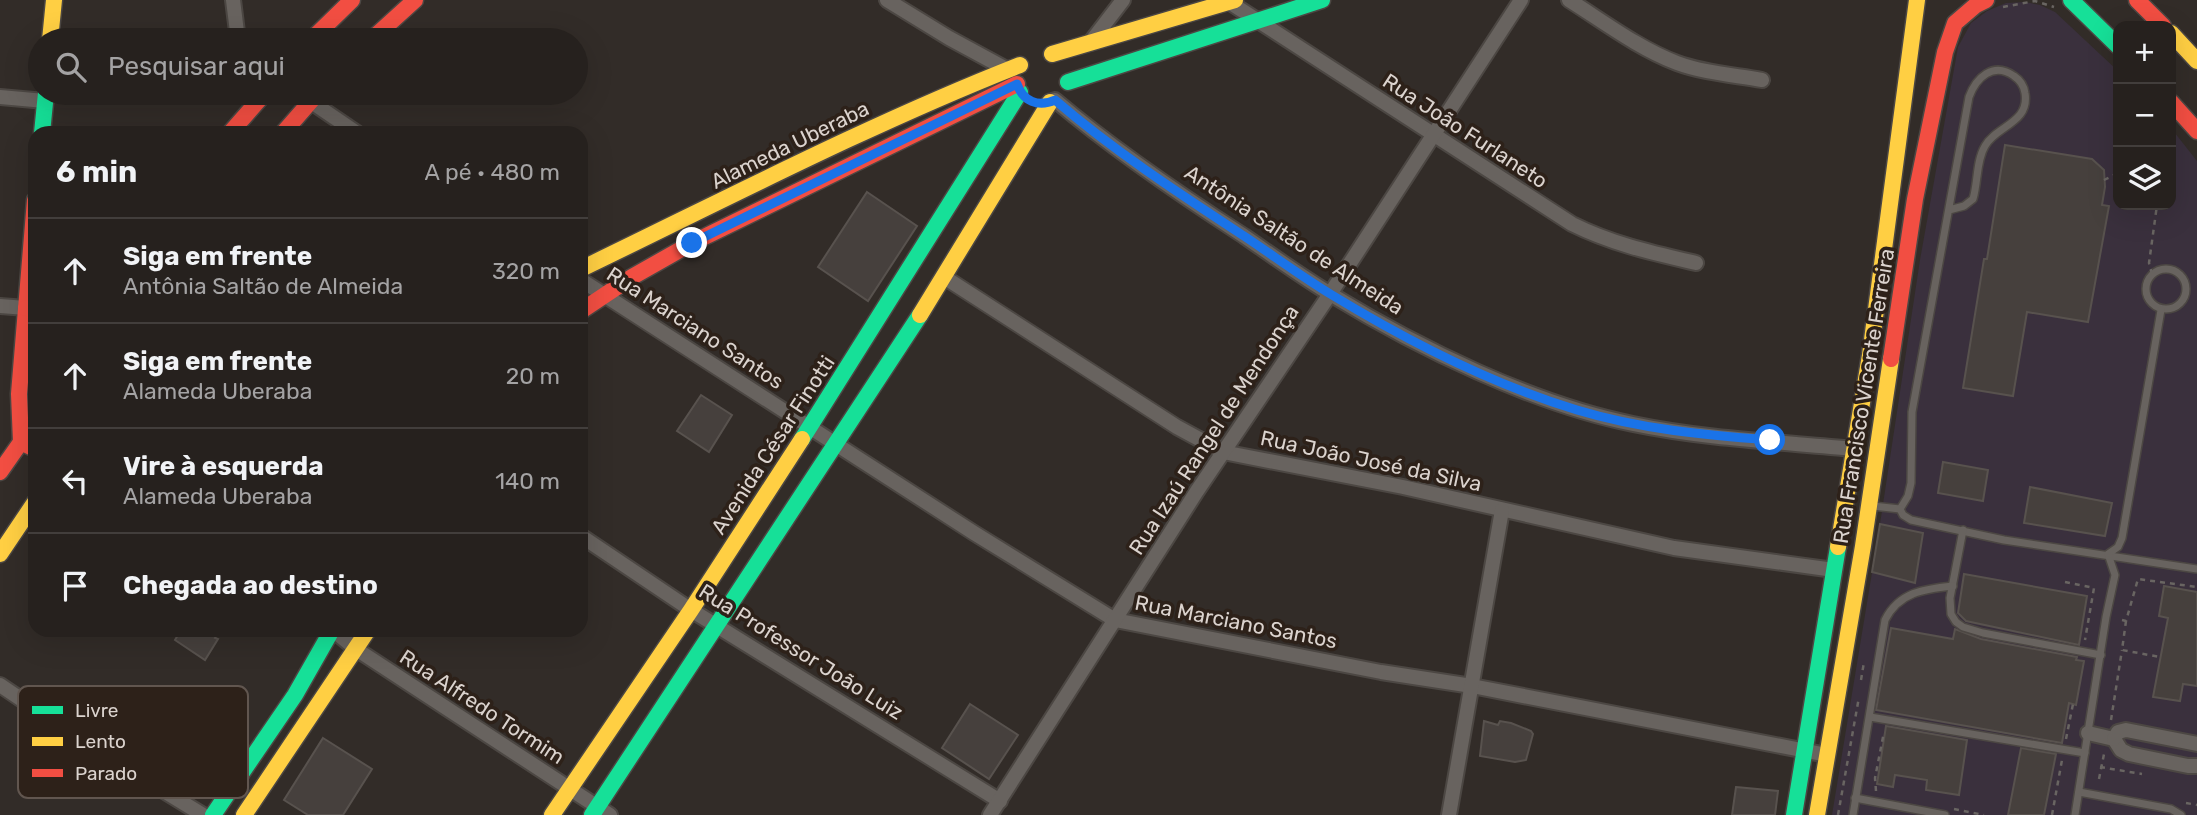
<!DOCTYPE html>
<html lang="pt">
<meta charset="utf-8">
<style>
body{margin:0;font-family:Rubik,sans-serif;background:#2e2927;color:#f1f3f6}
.controls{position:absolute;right:21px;top:21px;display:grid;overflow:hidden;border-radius:14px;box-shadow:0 7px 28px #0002}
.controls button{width:63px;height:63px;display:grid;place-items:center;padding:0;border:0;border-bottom:2px solid #423e3c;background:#26211e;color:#f1f3f6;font:35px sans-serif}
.stop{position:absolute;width:21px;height:21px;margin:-16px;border:5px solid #1a73e8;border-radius:50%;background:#fff}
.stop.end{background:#1a73e8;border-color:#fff;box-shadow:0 2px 7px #0008}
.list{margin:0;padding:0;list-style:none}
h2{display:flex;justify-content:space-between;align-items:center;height:91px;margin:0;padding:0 28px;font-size:30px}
h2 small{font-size:23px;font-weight:400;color:#a4a3a4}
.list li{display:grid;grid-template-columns:46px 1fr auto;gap:21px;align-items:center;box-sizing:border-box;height:105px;padding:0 28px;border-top:2px solid #423e3c}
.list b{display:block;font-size:26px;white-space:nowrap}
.list p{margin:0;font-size:23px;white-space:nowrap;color:#a4a3a4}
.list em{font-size:23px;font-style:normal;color:#a4a3a4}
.icon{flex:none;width:38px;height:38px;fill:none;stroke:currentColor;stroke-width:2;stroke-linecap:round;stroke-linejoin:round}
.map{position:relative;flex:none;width:2197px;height:815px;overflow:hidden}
.search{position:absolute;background:#26211e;box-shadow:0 7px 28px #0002;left:28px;top:28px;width:560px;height:77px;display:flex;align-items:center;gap:18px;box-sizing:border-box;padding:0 24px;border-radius:38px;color:#a4a3a4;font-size:26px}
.panel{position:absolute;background:#26211e;box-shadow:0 7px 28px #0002;left:28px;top:126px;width:560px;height:511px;border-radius:21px}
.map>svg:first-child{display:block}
.education{fill:#3a303d}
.building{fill:#46403d;stroke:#58524e;stroke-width:2}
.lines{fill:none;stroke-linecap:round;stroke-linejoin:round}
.lane-casing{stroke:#4c4743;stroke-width:10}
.street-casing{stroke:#4c4743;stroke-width:18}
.fast-casing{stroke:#4c4743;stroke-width:19}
.slow-casing{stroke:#4c4743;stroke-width:19}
.jam-casing{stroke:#4c4743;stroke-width:19}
.path{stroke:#696562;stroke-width:2.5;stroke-dasharray:5 5;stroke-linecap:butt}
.lane{stroke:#68635f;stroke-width:7}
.street{stroke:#68635f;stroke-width:14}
.fast{stroke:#16e098;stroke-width:16}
.slow{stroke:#ffcf43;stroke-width:16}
.jam{stroke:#f24e42;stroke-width:16}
.route{stroke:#1a73e8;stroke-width:9}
.labels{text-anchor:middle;stroke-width:7;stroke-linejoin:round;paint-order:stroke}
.street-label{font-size:21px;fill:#dbd3ce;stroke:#2d2119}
.key{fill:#2d2119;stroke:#61564f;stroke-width:2}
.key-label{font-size:19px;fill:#dbd3ce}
</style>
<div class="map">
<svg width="2197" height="815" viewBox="0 0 2197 815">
<rect width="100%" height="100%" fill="#322c28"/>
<polygon class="education" points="2025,2 2040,5 2055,12 2118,71 2118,205 2171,205 2171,128 2197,161 2197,815 1832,815 1880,524 1920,260 1958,47 1971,23 1987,11 2006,3"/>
<g class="building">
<polygon points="2005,145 2092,159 2104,170 2105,187 2102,205 2109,206 2088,322 2027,312 2013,396 1963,388 1984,259 1987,259"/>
<polygon points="867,192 917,226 868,301 818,267"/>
<polygon points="701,395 732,415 709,452 677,431"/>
<polygon points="1943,462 1988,470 1983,501 1938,493"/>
<polygon points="2030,487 2112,503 2105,536 2024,523"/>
<polygon points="1880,524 1923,533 1915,583 1872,572"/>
<polygon points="1964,574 2087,596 2079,645 1966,621 1958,613"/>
<polygon points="2164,586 2197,592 2197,686 2183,684 2180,701 2153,697 2168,618 2159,616"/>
<polygon points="1891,628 1953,639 1955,629 1981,639 2077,657 2076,660 2084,661 2076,705 2069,703 2062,743 1876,710"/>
<polygon points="181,630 219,630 215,638 218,639 205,660 175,640"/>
<polygon points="970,704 1018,735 989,779 942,748"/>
<polygon points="1484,721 1498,725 1500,721 1511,723 1531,731 1533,734 1526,760 1515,762 1480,756"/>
<polygon points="1886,726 1967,740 1959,795 1926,790 1927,780 1895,775 1893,787 1877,784"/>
<polygon points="323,738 372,769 343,815 308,815 284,800"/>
<polygon points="2021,748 2056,754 2044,815 2008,815"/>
<polygon points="1736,787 1778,791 1775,815 1732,815"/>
</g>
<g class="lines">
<g class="lane-casing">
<g id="lane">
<path d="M1949,210L1964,206L1973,199C1978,183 1976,161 1985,146C1996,126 2030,123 2025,93C2024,86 2020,80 2014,76C1993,61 1976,78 1969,97L1912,412L1911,483L1908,496L1900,509L1903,515L1911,520L2004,540L2197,569"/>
<circle cx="2166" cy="289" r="20"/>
<polyline points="1873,506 1900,509"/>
<polyline points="1963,530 1950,598 1951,614 1956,622 1963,627 1983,633 2101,655"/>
<polyline points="1870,717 2085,753"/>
<polyline points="2079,792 2171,809 2181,815"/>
<polyline points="1855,798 1945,815"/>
<path d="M1853,815L1885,620C1899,592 1924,589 1953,586"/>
<polyline points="2075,815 2106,617 2115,575 2108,554 2118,547 2122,538 2161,310"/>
</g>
</g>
<g class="street-casing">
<g id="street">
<polyline points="233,0 238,40"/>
<polyline points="887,0 949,38 1008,70"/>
<path d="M1226,0L1572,224C1612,244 1653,253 1696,263"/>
<path d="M1569,0C1604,22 1638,48 1677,63C1704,73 1734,75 1762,80"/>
<polyline points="1090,43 1123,0"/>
<polyline points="0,97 45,101"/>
<path d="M1055,100C1114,150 1179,194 1244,236C1273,256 1302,277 1332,295C1419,348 1533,404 1633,424C1705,439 1780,442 1854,449"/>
<polyline points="310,101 357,133"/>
<polyline points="944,277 1177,427 1223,452 1403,487 1674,548 1834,570"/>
<polyline points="581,280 974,533 1115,620 1381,672 1472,686 1827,755"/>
<polyline points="0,306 26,308"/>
<polyline points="581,536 691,610 1000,801"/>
<polyline points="333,630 356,649 610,815"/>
<polyline points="0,685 87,744 203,815"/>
<polyline points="2088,733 2114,739"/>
<polyline points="2114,739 2121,750 2129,754 2188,766 2197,766"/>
<polyline points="2114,739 2118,732 2126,730 2197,744"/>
<polyline points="990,815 1197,491 1330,294 1521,0"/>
<polyline points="1449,815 1502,510"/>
</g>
</g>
<g class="fast-casing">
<g id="fast">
<polyline points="2071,0 2118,46"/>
<polyline points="1068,82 1322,0"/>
<polyline points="42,133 46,93"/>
<polyline points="802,439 1020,92"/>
<polyline points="213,815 295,695 332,630"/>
<polyline points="592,815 920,315"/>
<polyline points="1794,815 1838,547"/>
</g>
</g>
<g class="slow-casing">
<g id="slow">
<polyline points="2171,33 2197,61"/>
<polyline points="50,40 54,0"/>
<polyline points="1052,54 1235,0"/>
<path d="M581,269C726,199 870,124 1020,65"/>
<polyline points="920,315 1050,102"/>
<polyline points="1838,547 1870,355 1917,0"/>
<polyline points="0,554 35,502"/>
<polyline points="244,815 368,630"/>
<polyline points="552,815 691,610 802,439"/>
<polyline points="1817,815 1863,546 1891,359"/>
</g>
</g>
<g class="jam-casing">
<g id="jam">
<polyline points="2137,0 2163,26"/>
<polyline points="311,40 352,0"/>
<polyline points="371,40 415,0"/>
<polyline points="2171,102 2197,131"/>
<polyline points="230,133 265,93"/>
<polyline points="283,133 318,93"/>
<polyline points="35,200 19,394 21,442 35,449"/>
<polyline points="26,308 35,310"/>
<polyline points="581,311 632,277 692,243 1017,84"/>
<polyline points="1891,359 1915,199 1945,52 1955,23 1976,5 1986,0"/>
<polyline points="0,472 35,422"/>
</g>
</g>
<g class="path">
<polyline points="2003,7 2035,1 2054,7"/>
<polyline points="2104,180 2118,173"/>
<polyline points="2152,274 2149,263 2157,205"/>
<polyline points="2065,582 2094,588 2085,640"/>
<polyline points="2122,620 2126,621 2138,579 2197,587"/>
<polyline points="2126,621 2122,650 2160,657"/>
<polyline points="1861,680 1864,662"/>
<polyline points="2111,720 2122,650"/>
<polyline points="2066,739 2073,704"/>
<polyline points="2100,767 2142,774"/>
<polyline points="2099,779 2104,754"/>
<polyline points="1876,791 1875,778 1884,732"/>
<polyline points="2186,803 2197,805"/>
<polyline points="1954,809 1984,815"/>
<polyline points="1838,815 1859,697"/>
<polyline points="2052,815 2062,760"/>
</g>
<use href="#lane" class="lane"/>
<use href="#street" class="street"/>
<use href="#fast" class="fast"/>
<use href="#slow" class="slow"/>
<use href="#jam" class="jam"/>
</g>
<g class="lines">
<path class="route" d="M692,243L1017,84C1023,101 1038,108 1055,100C1114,151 1180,194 1244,236C1274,256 1302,277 1332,295C1406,340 1494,385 1577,410C1640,429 1704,435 1770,440"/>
</g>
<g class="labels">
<g class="street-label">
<text transform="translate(1465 131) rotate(33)" y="7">Rua João Furlaneto</text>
<text transform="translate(790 145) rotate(-26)" y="7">Alameda Uberaba</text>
<text transform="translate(1294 240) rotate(33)" y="7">Antônia Saltão de Almeida</text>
<text transform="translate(695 328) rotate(33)" y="7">Rua Marciano Santos</text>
<text transform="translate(1864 396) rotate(-81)" y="7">Rua Francisco Vicente Ferreira</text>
<text transform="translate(1214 430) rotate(-57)" y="7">Rua Izaú Rangel de Mendonça</text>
<text transform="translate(773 445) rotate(-57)" y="7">Avenida César Finotti</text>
<text transform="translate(1371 461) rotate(12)" y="7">Rua João José da Silva</text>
<text transform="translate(1236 622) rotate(11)" y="7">Rua Marciano Santos</text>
<text transform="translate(801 652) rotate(32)" y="7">Rua Professor João Luiz</text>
<text transform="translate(482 707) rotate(33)" y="7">Rua Alfredo Tormim</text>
</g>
</g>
<rect x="18" y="686" width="230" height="112" rx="10" class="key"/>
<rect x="32" y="706" width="31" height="8" fill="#16e098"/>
<rect x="32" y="737" width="31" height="9" fill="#ffcf43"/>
<rect x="32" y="769" width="31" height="8" fill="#f24e42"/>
<g class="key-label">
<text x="75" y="717">Livre</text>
<text x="75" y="748">Lento</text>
<text x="75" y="780">Parado</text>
</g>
</svg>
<div class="controls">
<button>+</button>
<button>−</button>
<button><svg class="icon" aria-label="layers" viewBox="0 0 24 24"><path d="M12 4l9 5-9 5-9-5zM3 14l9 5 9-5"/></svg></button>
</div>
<div class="stop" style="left:1770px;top:440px"></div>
<div class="stop end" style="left:692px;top:243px"></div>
<div class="search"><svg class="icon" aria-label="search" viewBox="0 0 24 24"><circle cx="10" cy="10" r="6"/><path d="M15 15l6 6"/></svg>Pesquisar aqui</div>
<section class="panel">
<h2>6 min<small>A pé · 480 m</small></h2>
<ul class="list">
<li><svg class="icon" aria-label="ahead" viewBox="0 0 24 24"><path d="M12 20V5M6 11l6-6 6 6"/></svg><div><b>Siga em frente</b><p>Antônia Saltão de Almeida</p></div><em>320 m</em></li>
<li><svg class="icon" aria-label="ahead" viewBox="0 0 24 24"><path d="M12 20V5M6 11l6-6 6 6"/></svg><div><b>Siga em frente</b><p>Alameda Uberaba</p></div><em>20 m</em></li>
<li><svg class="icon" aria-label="left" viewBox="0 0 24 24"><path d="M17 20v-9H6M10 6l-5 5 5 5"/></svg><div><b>Vire à esquerda</b><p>Alameda Uberaba</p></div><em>140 m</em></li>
<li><svg class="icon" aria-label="arrive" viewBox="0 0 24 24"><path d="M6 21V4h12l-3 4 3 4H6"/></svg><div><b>Chegada ao destino</b></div></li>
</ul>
</section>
</div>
